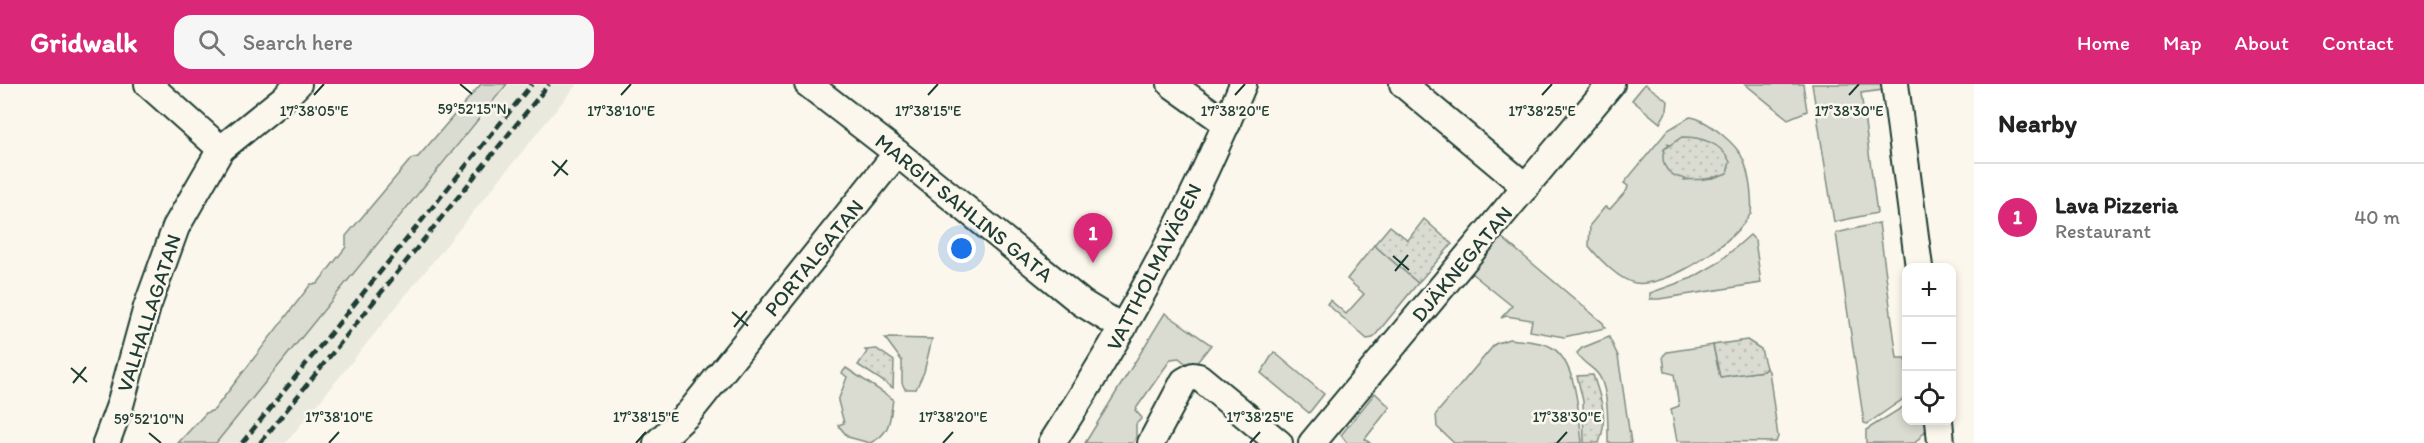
<!DOCTYPE html>
<meta charset="utf-8">
<style>
body{margin:0;font-family:Itim,sans-serif;background:#f6f6f6;color:#222}
.controls{position:absolute;right:18px;bottom:18px;display:grid;overflow:hidden;border-radius:12px;box-shadow:0 3px 9px #0003}
.controls button{width:54px;height:54px;display:grid;place-items:center;padding:0;border:0;border-bottom:2px solid #e0e0e0;background:#fff;color:#222;font:30px sans-serif}
.you{position:absolute;left:962px;top:165px;width:21px;height:21px;margin:-15px;border:4px solid #fff;border-radius:50%;background:#1a73e8;box-shadow:0 0 0 9px #1a73e833}
.badge{display:grid;place-items:center;width:39px;height:39px;border-radius:50%;background:#db2777;color:#fff;font-size:20px;font-weight:700}
.pin{position:absolute;translate:-50% -50px;filter:drop-shadow(0 2px 3px #0008)}
.pin::after{content:'';position:absolute;top:32px;width:21px;height:18px;background:inherit;clip-path:polygon(0 0,100% 0,50% 100%)}
.list{margin:0;padding:0;list-style:none}
h2{display:flex;justify-content:space-between;align-items:center;height:78px;margin:0;padding:0 24px;font-size:26px}
h2 small{font-size:20px;font-weight:400;color:#767676}
.list li{display:grid;grid-template-columns:39px 1fr auto;gap:18px;align-items:center;box-sizing:border-box;height:108px;padding:0 24px;border-top:2px solid #e0e0e0}
.list b{display:block;font-size:22px;white-space:nowrap}
.list p{margin:0;font-size:20px;white-space:nowrap;color:#767676}
.list em{font-size:20px;font-style:normal;color:#767676}
.icon{flex:none;width:33px;height:33px;fill:none;stroke:currentColor;stroke-width:2;stroke-linecap:round;stroke-linejoin:round}
.map{position:relative;flex:none;width:1974px;height:359px;overflow:hidden}
header{display:flex;align-items:center;gap:36px;box-sizing:border-box;height:84px;padding:0 30px;background:#db2777;color:#fff}
header strong{font-size:28px}
nav{display:flex;gap:33px;margin-inline-start:auto;font-size:21px}
.search{width:420px;height:54px;background:#f6f6f6;display:flex;align-items:center;gap:15px;box-sizing:border-box;padding:0 21px;border-radius:18px;color:#767676;font-size:22px}
main{display:flex}
aside{flex:1;background:#fff}
.map>svg:first-child{display:block}
.built{fill:#eae9de}
.grass{fill:#dbdcd1;stroke:#7d8c82;stroke-width:1.5;fill-rule:evenodd}
.park{fill:url(#park-dots);stroke:#7d8c82;stroke-width:1.5}
.lines{fill:none;stroke-linecap:round;stroke-linejoin:round}
.minor-casing{stroke:#1f3d34;stroke-width:30}
.minor{stroke:#fbf7ec;stroke-width:26}
.rail{stroke:#1f3d34;stroke-width:4.5;stroke-dasharray:9 4.5;stroke-linecap:butt}
.ticks{fill:none;stroke:#1f3d34;stroke-width:2}
.labels{text-anchor:middle;stroke-width:5;stroke-linejoin:round;paint-order:stroke}
.street-label{font-size:21px;fill:#1f3d34;stroke:#fbf7ec}
.ticks-label{font-size:15px;text-anchor:middle;fill:#1f3d34;stroke:#fbf7ec;stroke-width:5;stroke-linejoin:round;paint-order:stroke}
</style>
<header>
<strong>Gridwalk</strong>
<div class="search"><svg class="icon" aria-label="search" viewBox="0 0 24 24"><circle cx="10" cy="10" r="6"/><path d="M15 15l6 6"/></svg>Search here</div>
<nav><a>Home</a><a>Map</a><a>About</a><a>Contact</a></nav>
</header>
<main>
<div class="map">
<svg width="1974" height="359" viewBox="0 0 1974 359">
<defs>
<pattern id="park-dots" width="8" height="8" patternUnits="userSpaceOnUse" patternTransform="scale(1.5)"><rect width="8" height="8" fill="#dbdcd1"/><path d="M2 2h.1M6 6h.1" fill="none" stroke="#bcbeb4" stroke-width="1.8" stroke-linecap="round"/></pattern>
</defs>
<rect width="100%" height="100%" fill="#fbf7ec"/>
<filter id="ink" filterUnits="userSpaceOnUse"><feTurbulence type="fractalNoise" baseFrequency=".0167" numOctaves="2"/><feDisplacementMap in="SourceGraphic" scale="12" xChannelSelector="R" yChannelSelector="G"/><feConvolveMatrix kernelMatrix="1 2 1 2 8 2 1 2 1" color-interpolation-filters="sRGB"/></filter>
<g filter="url(#ink)">
<polygon class="built" points="509,0 577,0 286,359 216,359"/>
<g class="grass">
<polygon points="481,0 507,0 216,359 178,359 206,329 214,326 311,200 317,200 346,163 346,152 411,75 418,73"/>
<polygon points="1645,0 1668,17 1667,26 1660,39 1632,16"/>
<polygon points="1745,0 1803,0 1807,27 1788,35"/>
<polygon points="1812,0 1882,0 1883,6 1861,9 1877,129 1834,138"/>
<path d="M1690,33C1707,35 1738,61 1744,77C1749,91 1753,115 1751,129C1735,158 1669,204 1635,199C1619,196 1599,175 1589,162L1590,141L1605,123L1610,125L1627,106L1628,102L1624,99L1668,46ZM1668,60L1713,94L1684,96Z"/>
<polygon points="1879,139 1897,274 1906,274 1906,313 1867,340 1864,339 1836,149"/>
<polygon points="1750,151 1755,156 1761,199 1659,215 1650,215 1650,209 1692,194 1718,179"/>
<polygon points="1500,152 1603,239 1605,244 1564,253 1530,247 1532,236 1506,232 1501,234 1512,222 1471,189"/>
<polygon points="1374,161 1418,199 1373,254 1367,255 1327,220 1330,216 1346,230 1364,210 1347,195"/>
<polygon points="1165,229 1211,261 1195,281 1185,279 1179,274 1171,275 1135,326 1142,334 1136,340 1136,353 1133,359 1085,359"/>
<path d="M1609,253L1618,272L1631,359H1608C1608,341 1609,303 1597,289C1590,281 1582,279 1577,269L1582,264Z"/>
<polygon points="885,254 932,255 924,288 916,305 905,305 902,299 902,277"/>
<path d="M1509,255C1522,257 1541,257 1551,263C1577,277 1579,333 1582,359H1454L1437,343L1436,330L1495,260Z"/>
<polygon points="1713,261 1720,293 1763,287 1766,284 1769,287 1778,353 1776,358 1677,357 1671,325 1679,322 1674,290 1665,288 1663,272 1667,268"/>
<polygon points="1274,268 1324,310 1309,329 1261,289"/>
<path d="M846,284L893,315C890,335 891,350 870,359L848,353L838,341L844,339L838,317L847,293L842,289Z"/>
<polygon points="1375,309 1390,323 1365,355 1370,359 1347,359 1341,351"/>
<polygon points="1906,321 1906,336 1927,337 1926,346 1915,359 1866,359 1866,346"/>
</g>
<g class="park">
<path d="M1682,53C1701,53 1722,59 1730,78L1727,89C1706,99 1655,102 1664,65Z"/>
<polygon points="1424,135 1452,160 1418,199 1374,161 1390,142 1408,156"/>
<polygon points="1747,256 1761,265 1766,284 1763,287 1720,293 1713,261"/>
<polygon points="877,265 894,277 893,304 858,281 867,268 865,266"/>
<path d="M1593,291C1601,315 1609,334 1599,359H1584L1583,317L1577,292Z"/>
</g>
<g class="lines">
<g class="minor-casing">
<g id="minor">
<polyline points="148,0 221,65"/>
<polyline points="808,0 897,69 1082,219 1123,244"/>
<polyline points="1171,0 1227,40"/>
<polyline points="1403,0 1526,103"/>
<polyline points="1895,0 1919,183"/>
<polyline points="1939,336 1941,359"/>
<polyline points="106,359 120,321 147,223 176,143 221,65 283,15 298,0"/>
<polyline points="657,359 689,329 897,69"/>
<path d="M1052,359C1125,246 1192,125 1243,0"/>
<polyline points="1151,359 1184,297 1193,292 1199,293 1279,359"/>
<polyline points="1312,359 1611,0"/>
</g>
</g>
<use href="#minor" class="minor"/>
<g class="rail">
<polyline points="242,359 532,0"/>
<polyline points="260,359 549,0"/>
</g>
</g>
</g>
<path class="ticks" d="M460,0L472,10M314,11L324,0M621,11L631,0M928,11L938,0M1235,11L1245,0M1542,11L1552,0M1849,11L1859,0M552,77L568,91M554,92L567,76M1393,172L1409,186M1395,187L1408,171M732,228L748,242M734,243L747,227M71,284L87,298M73,299L86,283M149,349L161,359M329,359L339,348M636,359L646,348M943,359L953,348M1250,359L1260,348M1557,359L1567,348"/>
<g class="labels">
<g class="street-label">
<text transform="translate(964 124) rotate(39)" y="7">MARGIT SAHLINS GATA</text>
<text transform="translate(814 174) rotate(-51)" y="7">PORTALGATAN</text>
<text transform="translate(1462 180) rotate(-50)" y="7">DJÄKNEGATAN</text>
<text transform="translate(1154 183) rotate(-63)" y="7">VATTHOLMAVÄGEN</text>
<text transform="translate(149 229) rotate(-72)" y="7">VALHALLAGATAN</text>
</g>
</g>
<g class="ticks-label">
<text x="472" y="30">59°52'15"N</text>
<text x="1849" y="32">17°38'30"E</text>
<text x="314" y="32">17°38'05"E</text>
<text x="621" y="32">17°38'10"E</text>
<text x="928" y="32">17°38'15"E</text>
<text x="1235" y="32">17°38'20"E</text>
<text x="1542" y="32">17°38'25"E</text>
<text x="339" y="338">17°38'10"E</text>
<text x="646" y="338">17°38'15"E</text>
<text x="953" y="338">17°38'20"E</text>
<text x="1260" y="338">17°38'25"E</text>
<text x="1567" y="338">17°38'30"E</text>
<text x="149" y="340">59°52'10"N</text>
</g>
</svg>
<div class="controls">
<button>+</button>
<button>−</button>
<button><svg class="icon" aria-label="locate" viewBox="0 0 24 24"><circle cx="12" cy="12" r="6"/><path d="M12 2v4M12 18v4M2 12h4M18 12h4"/></svg></button>
</div>
<div class="you"></div>
<div class="pin badge" style="left:1093px;top:179px">1</div>
</div>
<aside>
<h2>Nearby<small></small></h2>
<ul class="list">
<li><span class="badge">1</span><div><b>Lava Pizzeria</b><p>Restaurant</p></div><em>40 m</em></li>
</ul>
</aside>
</main>
